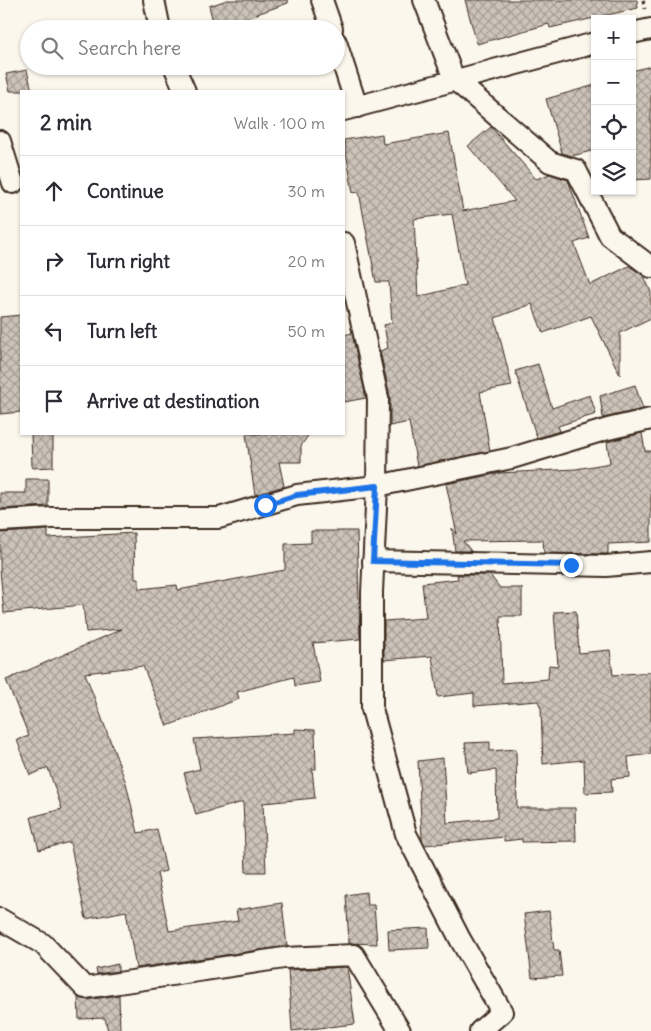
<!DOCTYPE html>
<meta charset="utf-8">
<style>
body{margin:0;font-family:Delius,sans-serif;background:#f7f7f7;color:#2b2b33}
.controls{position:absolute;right:15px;top:15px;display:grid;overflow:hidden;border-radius:0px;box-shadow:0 1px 4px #0004}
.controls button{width:45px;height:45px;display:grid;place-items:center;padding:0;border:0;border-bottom:1px solid #e1e1e2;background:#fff;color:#2b2b33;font:25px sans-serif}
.stop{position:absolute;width:15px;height:15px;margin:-11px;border:4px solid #1a73e8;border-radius:50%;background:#fff}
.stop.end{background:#1a73e8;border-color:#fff;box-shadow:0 1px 5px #0008}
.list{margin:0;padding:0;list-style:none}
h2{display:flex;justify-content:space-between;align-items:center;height:65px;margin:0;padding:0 20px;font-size:21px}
h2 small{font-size:16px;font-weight:400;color:#7c7c81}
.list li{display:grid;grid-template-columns:32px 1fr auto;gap:15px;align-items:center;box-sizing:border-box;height:70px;padding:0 20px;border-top:1px solid #e1e1e2}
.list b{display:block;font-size:19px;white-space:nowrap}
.list em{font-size:16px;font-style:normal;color:#7c7c81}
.icon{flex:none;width:28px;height:28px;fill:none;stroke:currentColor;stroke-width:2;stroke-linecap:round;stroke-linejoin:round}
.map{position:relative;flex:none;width:651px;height:1031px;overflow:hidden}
.search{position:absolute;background:#fff;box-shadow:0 1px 4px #0004;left:20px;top:20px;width:325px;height:55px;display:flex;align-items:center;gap:12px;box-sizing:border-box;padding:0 18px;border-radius:28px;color:#7c7c81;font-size:19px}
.panel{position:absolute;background:#fff;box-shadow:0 1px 4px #0004;left:20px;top:90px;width:325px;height:345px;border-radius:0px}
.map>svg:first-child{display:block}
.building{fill:url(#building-cross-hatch);stroke:#3b2a1e;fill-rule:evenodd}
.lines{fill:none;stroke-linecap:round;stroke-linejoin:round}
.minor-casing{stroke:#3b2a1e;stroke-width:24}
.path{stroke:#3b2a1e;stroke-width:3;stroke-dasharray:4 4;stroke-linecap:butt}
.minor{stroke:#fbf7ec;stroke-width:20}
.route{stroke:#1a73e8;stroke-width:6}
</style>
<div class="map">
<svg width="651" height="1031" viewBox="0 0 651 1031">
<defs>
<pattern id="building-cross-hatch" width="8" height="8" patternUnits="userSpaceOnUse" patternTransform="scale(1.25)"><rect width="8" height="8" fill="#ccc4b9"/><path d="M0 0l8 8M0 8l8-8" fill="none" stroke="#a79f96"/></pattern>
</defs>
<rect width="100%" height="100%" fill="#fbf7ec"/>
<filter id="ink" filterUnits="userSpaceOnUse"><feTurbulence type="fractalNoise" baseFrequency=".02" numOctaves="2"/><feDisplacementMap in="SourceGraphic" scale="10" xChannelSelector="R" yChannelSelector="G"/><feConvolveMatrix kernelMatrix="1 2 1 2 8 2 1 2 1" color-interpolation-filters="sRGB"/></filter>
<g filter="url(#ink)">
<g class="building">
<polygon points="227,0 288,0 288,3 215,29 209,6"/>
<polygon points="465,0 637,0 638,8 550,28 549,24 477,44"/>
<polygon points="651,66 651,179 632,180 632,71"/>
<polygon points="27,70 32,91 10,91 6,74"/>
<polygon points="595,85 595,150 572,156 562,153 546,99"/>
<path d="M491,127L536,179L550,174L568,180L589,238L574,243L590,285L629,266L644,276L651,292V318L620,333V375L591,316L543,333L532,304L495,318L512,386L480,392L490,451L417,466L409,422L390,426V396L380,351L388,348L384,325L392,323L389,282H376L359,192L353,193L344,140L382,134L383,144L449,133L463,211L515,201L468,146ZM452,214L465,285L418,297L414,219Z"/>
<polygon points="21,315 21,412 0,414 0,317"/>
<polygon points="352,333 366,398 344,402 344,335"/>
<polygon points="538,364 552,408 590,395 596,414 558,426 560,431 537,438 515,371"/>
<polygon points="635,385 643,409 603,418 600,396"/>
<polygon points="642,433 645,451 651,451 651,542 608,544 608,554 606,554 544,553 543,540 463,541 471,551 455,551 452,528 457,534 446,484 500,473 576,469 610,463 607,442"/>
<polygon points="31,434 53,434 53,467 32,468"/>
<polygon points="246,434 309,434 301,446 301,462 279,462 284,486 255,495"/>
<polygon points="26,479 48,479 48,506 0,509 0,493 26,493"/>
<polygon points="48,530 48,538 134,533 135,579 139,579 139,589 177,585 178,590 285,570 285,544 311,543 311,531 357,531 360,639 313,643 320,682 295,686 294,677 237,692 239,699 167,726 143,666 85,673 126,783 138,833 157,829 166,871 157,873 169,931 238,921 236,910 282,903 287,946 136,968 126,911 86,919 70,842 39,850 31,817 62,809 48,768 30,775 17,740 29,736 6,680 122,629 86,632 83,605 4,613 0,570 0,533"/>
<polygon points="457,575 490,575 500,588 522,588 522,616 500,616 502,683 548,679 549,665 558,666 554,612 576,611 579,653 610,650 613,675 651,672 651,754 628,757 630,777 611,779 612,792 585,793 584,760 543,764 541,708 538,701 474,706 474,693 438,697 432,656 384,660 384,621 426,618 422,583 458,579"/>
<polygon points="295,729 315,730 316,769 312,769 315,798 263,803 266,872 246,872 243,802 196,815 184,773 200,769 194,739 295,733"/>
<polygon points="490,742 490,751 516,749 517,808 575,808 576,841 522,842 522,839 504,841 504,837 425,845 422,839 418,761 443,758 447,823 497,818 496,770 468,773 465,743"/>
<polygon points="366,892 367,905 374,905 377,944 349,943 346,895"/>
<polygon points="549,911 554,950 559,950 562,976 532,978 524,914"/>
<polygon points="428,928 429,948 389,950 388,930"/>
<polygon points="118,964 118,971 97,974 96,969"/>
<polygon points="347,967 355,1024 292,1031 288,970"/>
<polygon points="119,995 120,1031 108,1031 105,1018 79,1019 78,997 87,1000"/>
</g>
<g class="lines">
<g class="minor-casing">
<g id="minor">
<polyline points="154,0 160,29"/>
<polyline points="322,0 332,29"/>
<polyline points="424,0 454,79 550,162 576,170 610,236 651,267"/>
<polyline points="632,33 651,29"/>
<polyline points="336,42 357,107"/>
<polyline points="174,66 185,91"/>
<polyline points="344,110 595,43"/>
<polyline points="0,141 13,183"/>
<polyline points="344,243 378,398 377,486 372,592 372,709 406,834 460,939 502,1012 480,1031"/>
<polyline points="0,521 52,518 219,518 297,495 377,486 512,458 608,429 651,419"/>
<polyline points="373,561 606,566 651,562"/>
<polyline points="0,919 43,944 85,988 284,958 354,955 400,1031"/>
</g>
</g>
<polyline class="path" points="643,0 645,9"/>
<use href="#minor" class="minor"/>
</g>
</g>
<g class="lines" filter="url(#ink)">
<polyline class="route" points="265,505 297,495 377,486 373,561 571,565"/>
</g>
</svg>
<div class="controls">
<button>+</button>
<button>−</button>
<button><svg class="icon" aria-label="locate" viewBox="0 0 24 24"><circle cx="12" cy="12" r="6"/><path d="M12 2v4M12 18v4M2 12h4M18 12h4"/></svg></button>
<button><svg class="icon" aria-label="layers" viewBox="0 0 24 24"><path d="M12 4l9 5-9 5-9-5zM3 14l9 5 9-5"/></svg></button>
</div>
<div class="stop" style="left:265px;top:505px"></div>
<div class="stop end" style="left:571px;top:565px"></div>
<div class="search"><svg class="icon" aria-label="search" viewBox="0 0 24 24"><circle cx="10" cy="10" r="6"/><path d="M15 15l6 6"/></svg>Search here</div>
<section class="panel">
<h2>2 min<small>Walk · 100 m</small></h2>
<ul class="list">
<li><svg class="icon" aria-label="ahead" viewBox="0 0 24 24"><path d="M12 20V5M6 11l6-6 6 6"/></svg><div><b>Continue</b></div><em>30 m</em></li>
<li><svg class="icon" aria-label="right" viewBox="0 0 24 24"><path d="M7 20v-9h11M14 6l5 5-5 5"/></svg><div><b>Turn right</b></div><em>20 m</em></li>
<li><svg class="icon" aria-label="left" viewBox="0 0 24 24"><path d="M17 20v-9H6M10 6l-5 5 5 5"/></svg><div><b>Turn left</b></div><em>50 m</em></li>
<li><svg class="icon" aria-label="arrive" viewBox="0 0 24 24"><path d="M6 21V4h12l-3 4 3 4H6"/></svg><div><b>Arrive at destination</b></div></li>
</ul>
</section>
</div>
